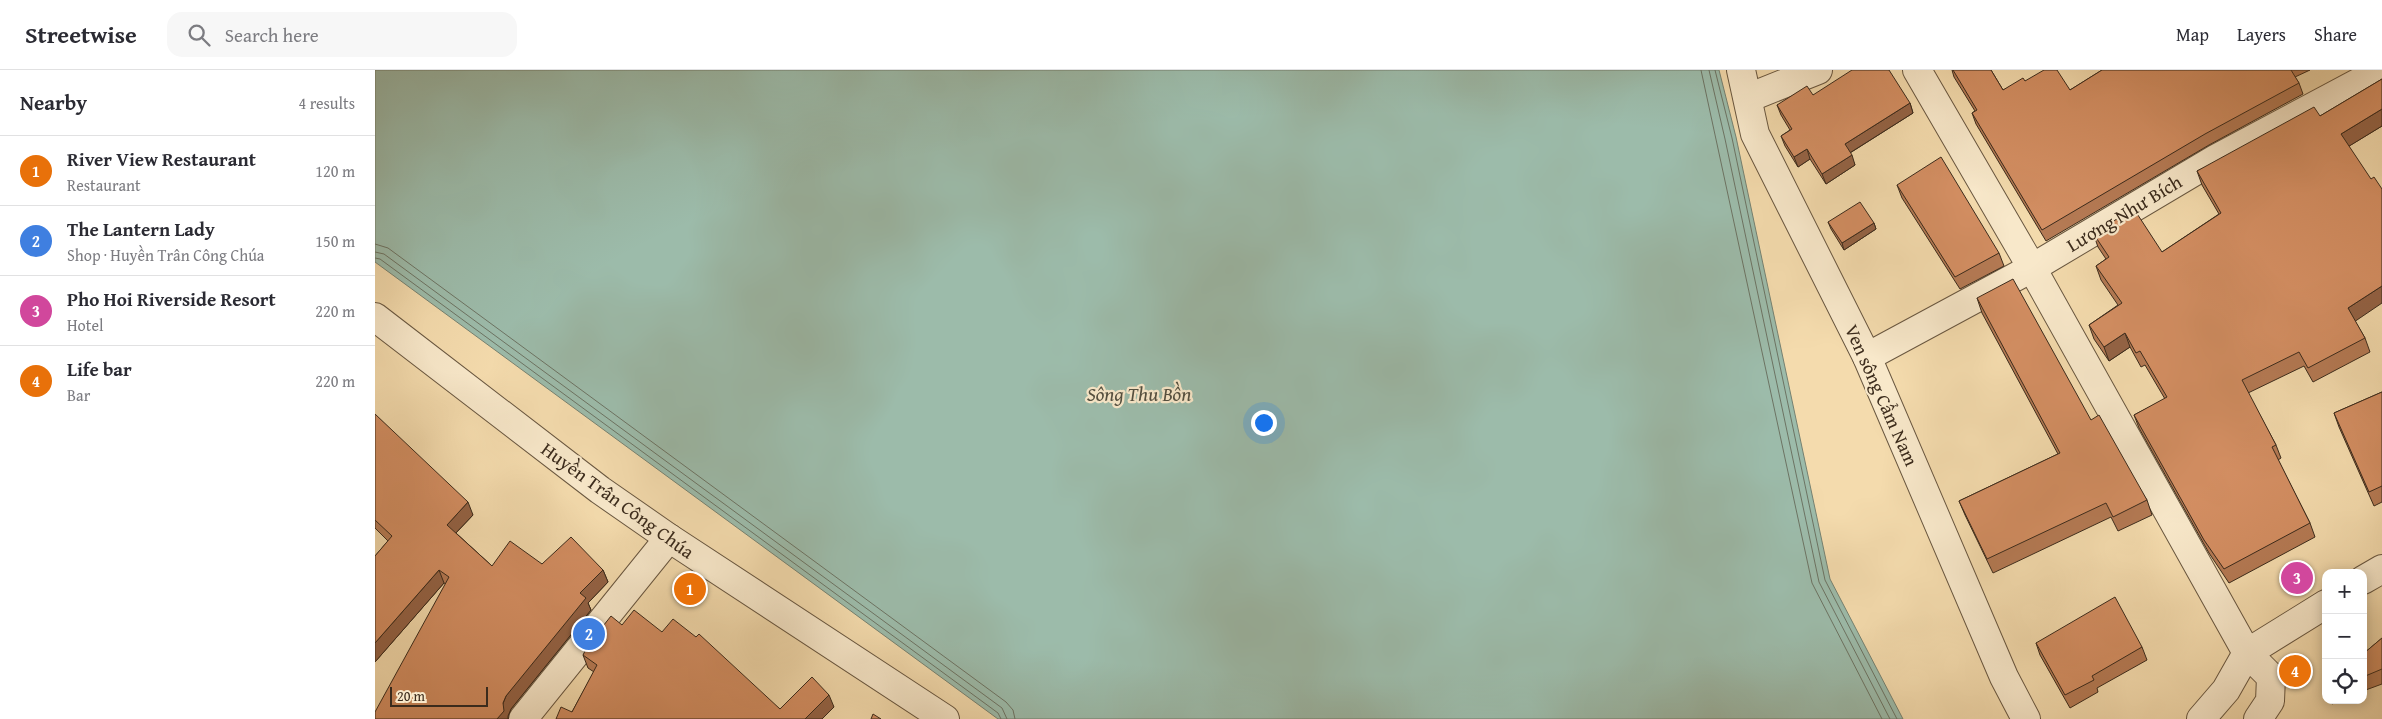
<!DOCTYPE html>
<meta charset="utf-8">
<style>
body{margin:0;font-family:"Gentium Book Plus",serif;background:#f7f7f7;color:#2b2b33}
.controls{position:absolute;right:15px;bottom:15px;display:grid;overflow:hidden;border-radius:10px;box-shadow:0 2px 12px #0003}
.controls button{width:45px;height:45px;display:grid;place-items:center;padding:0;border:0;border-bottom:1px solid #e1e1e2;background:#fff;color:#2b2b33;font:25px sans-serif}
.scale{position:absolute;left:15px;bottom:12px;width:98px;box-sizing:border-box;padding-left:5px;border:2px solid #3b2b1c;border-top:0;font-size:14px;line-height:18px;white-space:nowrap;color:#3b2b1c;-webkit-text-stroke:4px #f8e8ca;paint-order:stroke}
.you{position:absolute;left:888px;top:352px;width:18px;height:18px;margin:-12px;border:4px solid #fff;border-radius:50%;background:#1a73e8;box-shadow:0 0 0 8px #1a73e833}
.badge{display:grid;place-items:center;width:32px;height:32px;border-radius:50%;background:#0b8043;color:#fff;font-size:16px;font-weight:700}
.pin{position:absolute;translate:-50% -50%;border:2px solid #fff;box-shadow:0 1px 5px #0006}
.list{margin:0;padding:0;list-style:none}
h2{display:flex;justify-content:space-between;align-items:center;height:65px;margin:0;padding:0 20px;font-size:21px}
h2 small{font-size:16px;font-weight:400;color:#7c7c81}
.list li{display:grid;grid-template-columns:32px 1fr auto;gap:15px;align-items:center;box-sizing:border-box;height:70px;padding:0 20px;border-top:1px solid #e1e1e2}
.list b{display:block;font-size:19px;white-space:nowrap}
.list p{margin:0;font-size:16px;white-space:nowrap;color:#7c7c81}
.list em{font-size:16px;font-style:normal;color:#7c7c81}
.icon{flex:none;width:28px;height:28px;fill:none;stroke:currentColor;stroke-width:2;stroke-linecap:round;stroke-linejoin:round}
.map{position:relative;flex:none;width:2007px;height:649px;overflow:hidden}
header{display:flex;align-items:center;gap:30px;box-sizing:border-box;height:70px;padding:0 25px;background:#fff;border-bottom:1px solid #e1e1e2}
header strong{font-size:24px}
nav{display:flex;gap:28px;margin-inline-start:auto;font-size:18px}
.search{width:350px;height:45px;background:#f7f7f7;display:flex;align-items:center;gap:12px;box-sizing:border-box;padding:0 18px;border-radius:15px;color:#7c7c81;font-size:19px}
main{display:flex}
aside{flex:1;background:#fff}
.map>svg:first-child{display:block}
.water{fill:#9cbbaa;stroke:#758171}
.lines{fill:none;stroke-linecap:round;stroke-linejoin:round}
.shore{stroke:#6c7363;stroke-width:1}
.minor-casing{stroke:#695740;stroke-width:30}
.minor{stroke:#f8e8ca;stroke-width:28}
.wall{fill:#b57a54;stroke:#3b2b1c}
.shaded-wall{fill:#946345;stroke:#3b2b1c}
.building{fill:#d38e62;stroke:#3b2b1c}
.labels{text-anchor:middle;stroke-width:4.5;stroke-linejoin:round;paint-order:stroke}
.street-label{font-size:19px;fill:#3b2b1c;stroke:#f8e8ca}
.water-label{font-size:20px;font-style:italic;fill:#534f40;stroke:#f8e8ca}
</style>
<header>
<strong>Streetwise</strong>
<div class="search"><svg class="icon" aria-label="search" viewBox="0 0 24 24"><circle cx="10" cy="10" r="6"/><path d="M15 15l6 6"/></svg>Search here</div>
<nav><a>Map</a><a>Layers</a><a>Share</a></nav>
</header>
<main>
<aside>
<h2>Nearby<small>4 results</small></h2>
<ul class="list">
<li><span class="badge" style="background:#e8710a">1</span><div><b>River View Restaurant</b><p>Restaurant</p></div><em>120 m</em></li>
<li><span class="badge" style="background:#3f7fe0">2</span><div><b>The Lantern Lady</b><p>Shop · Huyền Trân Công Chúa</p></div><em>150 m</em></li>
<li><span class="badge" style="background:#d1479c">3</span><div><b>Pho Hoi Riverside Resort</b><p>Hotel</p></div><em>220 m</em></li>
<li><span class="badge" style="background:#e8710a">4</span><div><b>Life bar</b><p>Bar</p></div><em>220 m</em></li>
</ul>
</aside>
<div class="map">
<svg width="2007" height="649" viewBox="0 0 2007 649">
<rect width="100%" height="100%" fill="#f4dbad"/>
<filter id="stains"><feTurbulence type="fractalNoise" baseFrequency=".004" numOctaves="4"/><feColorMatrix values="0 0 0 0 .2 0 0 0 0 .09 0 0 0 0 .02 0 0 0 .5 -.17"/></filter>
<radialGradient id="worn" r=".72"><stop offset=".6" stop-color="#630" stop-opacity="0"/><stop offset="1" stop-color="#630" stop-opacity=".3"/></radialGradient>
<polygon class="water" points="0,0 1344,0 1361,67 1455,509 1528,649 623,649 0,192"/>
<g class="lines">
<g class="shore">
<polyline points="1326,0 1437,513 1507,649"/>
<polyline points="1334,0 1350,69 1444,512 1515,649"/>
<polyline points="1340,0 1357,68 1450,510 1522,649"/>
<polyline points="0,174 13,178 631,632 638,640 640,649"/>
<polyline points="0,182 9,184 627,638 632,649"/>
<polyline points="0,188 5,189 623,643 626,649"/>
</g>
<g class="minor-casing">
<g id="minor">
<polyline points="1366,0 1380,64 1492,287 1629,607 1651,649"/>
<polyline points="1542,0 1657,198 1872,583 1896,607 1895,631 1883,649"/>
<polyline points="1373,28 1443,0"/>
<polyline points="0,247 225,420 294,468 570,649"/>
<polyline points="1492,287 1657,198 1842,88 2007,0"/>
<polyline points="1988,510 2007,499"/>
<polyline points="148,649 294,468"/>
<polyline points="1826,649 1851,620 1872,583 1951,534"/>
</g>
</g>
<use href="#minor" class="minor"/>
</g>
<g class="wall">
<polygon points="1577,0 1616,0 1628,20 1650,11 1695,20 1727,0 1935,0 1920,7 1924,13 1928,24 1834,75 1671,171 1601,54 1597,43 1600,41 1579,7"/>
<polygon points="2007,9 2007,56 1974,76 1980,251 1990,268 1995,282 1938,312 1929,296 1873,323 1901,375 1906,388 1903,390 1935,453 1940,467 1854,513 1834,483 1764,358 1759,345 1790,329 1770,295 1766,297 1755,277 1734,291 1719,269 1714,255 1743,235 1726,210 1721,196 1731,189 1723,177 1718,163 1787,182 1844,144 1827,115 1822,101 1945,46"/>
<polygon points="1438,25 1535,33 1538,43 1475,83 1480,95 1451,114 1435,89 1423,97 1410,76 1406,66 1415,60 1406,45 1402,35"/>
<polygon points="1522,115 1624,183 1629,196 1585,219 1527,128"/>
<polygon points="1453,152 1499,153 1501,159 1469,180 1456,159"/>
<polygon points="1602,228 1716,350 1772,430 1777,445 1743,461 1736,447 1618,503 1590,445 1584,431 1683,384 1607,243"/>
<polygon points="2007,322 2007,432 1999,436 1964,357 1959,343"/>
<polygon points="0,344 98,445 81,463 117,496 167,494 228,500 233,512 213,533 216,540 136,639 133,646 133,649 0,649 71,514 69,513 0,592 0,486 13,471 0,458"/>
<polygon points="247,555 287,562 405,639 459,637 447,649 181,649 197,642 219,602 213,598 208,585"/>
<polygon points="2007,568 2007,614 1988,621 1988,584"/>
<polygon points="1661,573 1767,577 1772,590 1722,618 1723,622 1695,638 1665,585"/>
<polygon points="1955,630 1966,630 1957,634"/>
</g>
<g class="shaded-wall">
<polygon points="1535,33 1538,43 1473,84 1470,74"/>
<polygon points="2007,39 2007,56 1971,78 1966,64"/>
<polygon points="1432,79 1435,89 1423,97 1419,87"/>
<polygon points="1477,85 1480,95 1451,114 1447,104"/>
<polygon points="1499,153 1501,159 1469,180 1467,173"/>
<polygon points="2007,216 2007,233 1979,252 1973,238"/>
<polygon points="1750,263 1755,277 1734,291 1729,277"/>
<polygon points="93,432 98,445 77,467 72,455"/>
<polygon points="64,500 69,513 0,592 0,573"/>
<polygon points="228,500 233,512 213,533 216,540 136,639 133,646 133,649 122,649 131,626 205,523"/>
<polygon points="454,625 459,637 447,649 430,649"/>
</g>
<g class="building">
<polygon points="1477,0 1514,0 1535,33 1470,74 1477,85 1447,104 1432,79 1419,87 1406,66 1417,59 1402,35 1432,16 1438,25"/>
<polygon points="1578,0 1616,0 1628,20 1648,8 1650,11 1669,0 1682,0 1695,20 1727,0 1916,0 1924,13 1830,64 1667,160 1597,43 1602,40"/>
<polygon points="2007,9 2007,39 1966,64 1996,109 1999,107 2007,119 2007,216 1973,238 1990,268 1933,298 1924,282 1867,310 1901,375 1897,377 1935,453 1849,499 1829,470 1759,345 1792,327 1765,281 1761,283 1750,263 1729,277 1714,255 1747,233 1721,196 1734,187 1718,163 1759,139 1787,182 1846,143 1822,101 1939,37 1945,46"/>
<polygon points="1566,87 1624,183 1580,207 1522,115"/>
<polygon points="1485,132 1499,153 1467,173 1453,152"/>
<polygon points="1638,209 1716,350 1724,345 1772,430 1738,447 1731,433 1612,489 1584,431 1685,383 1602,228"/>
<polygon points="2007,322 2007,416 1994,422 1959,343"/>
<polygon points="0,344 93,432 72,455 117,496 135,471 167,494 196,467 228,500 205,523 211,528 131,626 128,633 129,641 122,649 0,649 0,642 74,507 64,500 0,573 0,486 17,466 0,450"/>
<polygon points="1740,527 1767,577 1717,606 1719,610 1690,625 1661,573"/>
<polygon points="259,540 287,562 298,549 321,567 324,564 405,639 437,607 454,625 430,649 181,649 186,637 197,642 222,595 208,585 213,575 236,546 247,555"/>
<polygon points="2007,568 2007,599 1988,607 1988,584"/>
<polygon points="498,644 506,649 496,649"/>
</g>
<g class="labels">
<g class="street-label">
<text transform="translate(1749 143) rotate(-31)" y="7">Lương Như Bích</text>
<text transform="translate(1507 325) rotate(66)" y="7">Ven sông Cẩm Nam</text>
<text transform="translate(243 430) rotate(36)" y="7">Huyền Trân Công Chúa</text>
</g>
<g class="water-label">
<text x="764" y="331">Sông Thu Bồn</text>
</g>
</g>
<rect width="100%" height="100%" filter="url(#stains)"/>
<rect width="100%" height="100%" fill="url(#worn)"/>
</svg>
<div class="controls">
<button>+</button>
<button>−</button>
<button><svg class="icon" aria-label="locate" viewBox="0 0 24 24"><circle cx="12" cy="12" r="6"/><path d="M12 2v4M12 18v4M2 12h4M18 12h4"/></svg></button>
</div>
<div class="scale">20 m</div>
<div class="you"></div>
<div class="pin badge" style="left:315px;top:519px;background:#e8710a">1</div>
<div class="pin badge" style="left:214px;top:564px;background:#3f7fe0">2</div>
<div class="pin badge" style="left:1922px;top:508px;background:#d1479c">3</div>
<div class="pin badge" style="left:1920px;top:601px;background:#e8710a">4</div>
</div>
</main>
